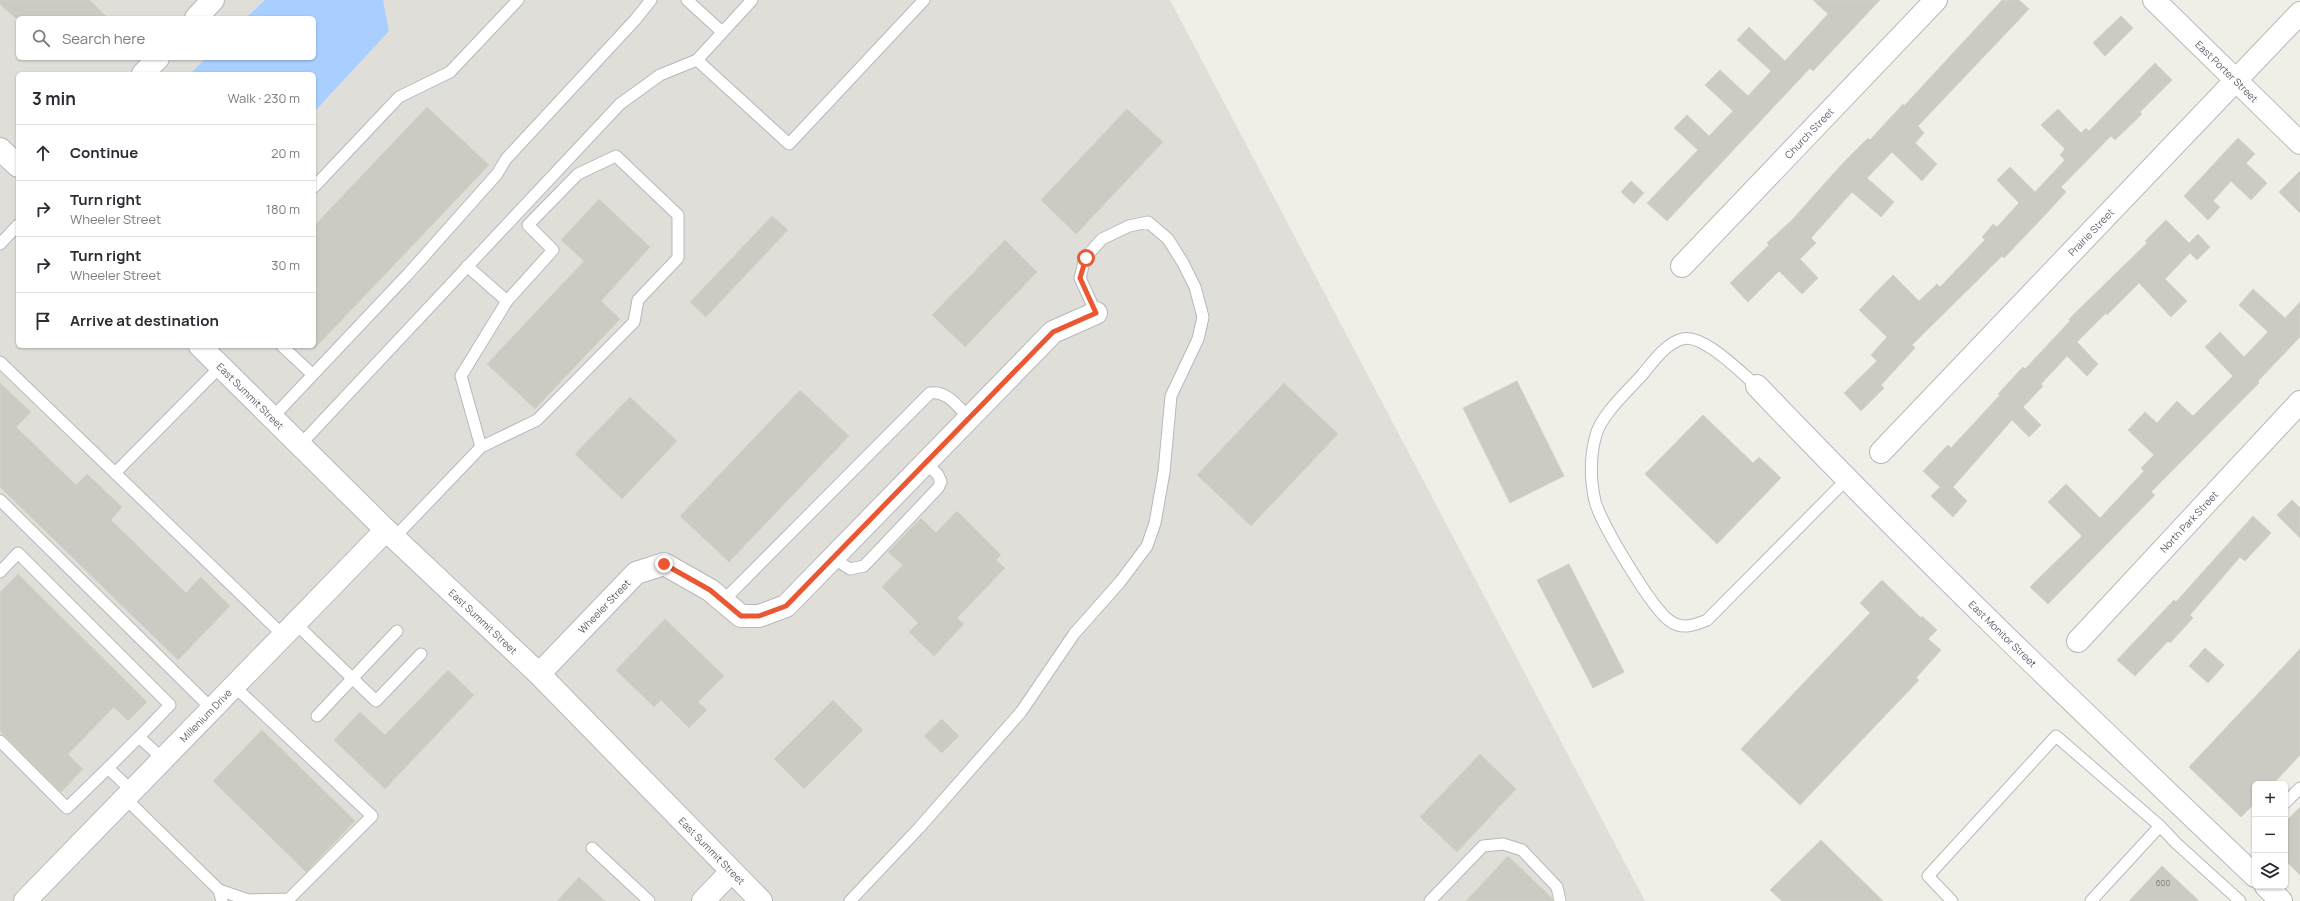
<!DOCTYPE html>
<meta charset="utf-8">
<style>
body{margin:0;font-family:Manrope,sans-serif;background:#f2f2f3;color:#2b2b33}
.controls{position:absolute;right:12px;bottom:12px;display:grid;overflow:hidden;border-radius:6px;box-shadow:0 1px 3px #0004}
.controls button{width:36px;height:36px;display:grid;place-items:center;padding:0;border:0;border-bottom:1px solid #e1e1e2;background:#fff;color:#2b2b33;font:20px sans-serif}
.stop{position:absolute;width:12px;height:12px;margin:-9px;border:3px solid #eb5732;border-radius:50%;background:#fff}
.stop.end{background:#eb5732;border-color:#fff;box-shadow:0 1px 4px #0008}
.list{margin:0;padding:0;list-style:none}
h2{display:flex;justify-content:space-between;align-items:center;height:52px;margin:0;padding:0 16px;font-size:17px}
h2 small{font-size:13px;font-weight:400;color:#7c7c81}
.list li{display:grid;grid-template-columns:26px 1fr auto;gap:12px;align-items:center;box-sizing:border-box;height:56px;padding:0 16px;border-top:1px solid #e1e1e2}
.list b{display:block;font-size:15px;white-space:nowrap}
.list p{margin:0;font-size:13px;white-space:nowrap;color:#7c7c81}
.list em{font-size:13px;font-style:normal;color:#7c7c81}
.icon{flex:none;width:22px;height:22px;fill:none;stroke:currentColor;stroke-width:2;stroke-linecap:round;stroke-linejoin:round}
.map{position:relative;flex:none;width:2300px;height:901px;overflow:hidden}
.search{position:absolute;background:#fff;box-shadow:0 1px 3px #0004;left:16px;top:16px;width:300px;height:44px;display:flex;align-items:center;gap:10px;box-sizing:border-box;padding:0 14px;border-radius:6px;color:#7c7c81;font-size:15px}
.panel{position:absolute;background:#fff;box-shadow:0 1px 3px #0004;left:16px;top:72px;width:300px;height:276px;border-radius:6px}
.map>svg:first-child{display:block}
.industrial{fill:#dfded9;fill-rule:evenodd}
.water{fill:#a8cfff}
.building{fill:#cbcac3;stroke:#d5d2c5}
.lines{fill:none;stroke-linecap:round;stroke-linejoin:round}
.service-casing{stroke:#b7b8bd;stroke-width:13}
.minor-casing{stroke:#b7b8bd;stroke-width:24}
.tertiary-casing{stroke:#b7b8bd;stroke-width:24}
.service{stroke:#fff;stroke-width:11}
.minor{stroke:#fff;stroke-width:22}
.tertiary{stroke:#fff;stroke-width:22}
.route{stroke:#eb5732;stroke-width:5}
.labels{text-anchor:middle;stroke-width:4;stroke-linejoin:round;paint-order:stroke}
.number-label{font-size:8px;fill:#797b7e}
.street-label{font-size:10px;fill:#5e6167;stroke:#fff}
</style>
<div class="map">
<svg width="2300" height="901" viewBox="0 0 2300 901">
<rect width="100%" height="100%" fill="#f0efe7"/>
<path class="industrial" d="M0,0H1170L1645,901H0ZM18,18H314V58H18ZM18,74H314V346H18Z"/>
<polygon class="water" points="265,0 383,0 389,31 314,112 314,74 190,74 206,58 314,58 314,18 246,18"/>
<g class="building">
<polygon points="0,0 90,0 108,18 15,18 0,4"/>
<polygon points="1813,0 1880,0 1813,71 1810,68 1667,221 1647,203 1698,150 1674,128 1687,115 1709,136 1733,111 1705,85 1720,70 1748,96 1771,71 1737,40 1749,27 1785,61 1828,14"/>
<polygon points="2002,0 2019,0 2029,9 1918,126 1924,133 1915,143 1937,164 1922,181 1892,152 1867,178 1894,202 1881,217 1852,192 1811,238 1816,243 1800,259 1818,278 1802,294 1779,271 1748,302 1730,283 1769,245 1767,243 1792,220 1843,163 1868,138 1870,140 1903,104 1904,106"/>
<polygon points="2121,16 2133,28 2105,56 2093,43"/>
<polygon points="2155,63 2172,80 2140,112 2142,114 2115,140 2111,136 2061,187 2066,192 2045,215 2004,258 2002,256 1912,345 1915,348 1881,385 1884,388 1861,411 1844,393 1877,361 1871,355 1887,337 1859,310 1893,275 1919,301 1937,284 1940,287 1985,240 1982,237 1993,224 1997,227 2019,203 1997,180 2010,167 2035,192 2065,160 2060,155 2065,149 2041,125 2058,109 2081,133 2086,128 2089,131"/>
<polygon points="427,107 489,165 314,349 314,226"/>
<polygon points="1127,109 1163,142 1076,234 1041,200"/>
<polygon points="2238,138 2255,154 2246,163 2267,183 2251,200 2231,181 2213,201 2220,207 2208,220 2184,196"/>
<polygon points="2300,171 2300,213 2279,192"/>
<polygon points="1631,181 1644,193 1634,204 1621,192"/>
<polygon points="599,199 650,247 601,301 620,319 535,409 487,364 584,261 561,240"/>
<polygon points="772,216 788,230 706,317 690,302"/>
<polygon points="2166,220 2189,243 2198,234 2210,247 2197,260 2190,253 2165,279 2187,301 2171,317 2139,283 2107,315 2106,313 2077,342 2098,364 2087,376 2067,356 2041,384 2043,386 2023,407 2041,425 2029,437 2012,420 1953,487 1967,501 1953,517 1931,496 1940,487 1923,471 1948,445 1951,448 2000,395 1998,394 2023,367 2025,369 2070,321 2069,319 2147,243 2145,241"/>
<polygon points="1005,240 1037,272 965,347 932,315"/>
<polygon points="2253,289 2285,318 2300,302 2300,337 2258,381 2259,383 2151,492 2155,495 2048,604 2030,587 2082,536 2048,502 2066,484 2100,518 2144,471 2141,468 2154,455 2128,430 2145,412 2157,423 2177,401 2193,416 2233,376 2205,347 2220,332 2244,357 2268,332 2239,305"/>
<polygon points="1517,381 1564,476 1510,503 1463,408"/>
<polygon points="0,383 31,412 16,427 76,485 87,474 122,507 111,520 186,593 201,577 230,606 178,660 0,487"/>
<polygon points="1284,383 1338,434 1251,526 1197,475"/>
<polygon points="800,390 849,436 729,562 680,516"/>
<polygon points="630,397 677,441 622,499 575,454"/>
<polygon points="1703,415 1753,463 1759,457 1781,478 1717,544 1645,474"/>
<polygon points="2292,500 2300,508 2300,538 2277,515"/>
<polygon points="957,511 1001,555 996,560 1005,568 957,618 964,624 934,656 909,632 918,623 882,587 903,565 888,552 921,518 936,533"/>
<polygon points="2253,516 2271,533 2245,561 2240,557 2190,615 2193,618 2170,643 2168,641 2135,676 2117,660 2174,600 2176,602"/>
<polygon points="1569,564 1624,672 1593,688 1537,580"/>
<polygon points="18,574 147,702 128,721 114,707 68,754 83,769 61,792 0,731 0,592"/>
<polygon points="1882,580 1921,618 1922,616 1937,630 1928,639 1941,650 1916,678 1919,680 1800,805 1741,749 1870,613 1860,603"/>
<polygon points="665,619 724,676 698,702 707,710 689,728 661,700 654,707 616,670"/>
<polygon points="2205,648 2224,665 2208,683 2189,666"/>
<polygon points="2300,649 2300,755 2273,784 2255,784 2255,803 2241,817 2189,767"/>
<polygon points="448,670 474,695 385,789 334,740 360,712 385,735"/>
<polygon points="833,700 863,730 804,789 774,759"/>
<polygon points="942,719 959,736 942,753 924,736"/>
<polygon points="262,730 355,821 306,872 213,781"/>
<polygon points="1480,754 1516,789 1457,852 1420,817"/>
<polygon points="2300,807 2300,875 2285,860 2285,822"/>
<polygon points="1821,840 1883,901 1782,901 1770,890"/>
<polygon points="1508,856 1552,898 1553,901 1466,901"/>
<polygon points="2162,866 2199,901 2129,901"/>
<polygon points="579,877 605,901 557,901"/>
</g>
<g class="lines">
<g class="service-casing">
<g id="service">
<polyline points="687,0 722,32"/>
<polyline points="697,60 752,0"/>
<polyline points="314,187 399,97 450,72 518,0"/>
<polyline points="0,244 18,225"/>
<polyline points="467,266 507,301"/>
<polyline points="282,346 312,374"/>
<polyline points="0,362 115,473 221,366"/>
<path d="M1757,386C1741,373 1703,333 1682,339C1665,344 1653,362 1642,375C1628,391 1601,415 1596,435C1590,455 1590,480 1595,501C1600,522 1652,609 1670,621C1682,630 1695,625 1707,620L1846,480"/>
<polyline points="272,418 409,273 497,174 506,159 635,20 651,0"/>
<polyline points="300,445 620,104 660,75 697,60 789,144 924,0"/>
<polyline points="115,473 283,635"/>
<polyline points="0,500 212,709"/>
<polyline points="394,538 481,447 461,376 507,301 553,250 528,225 578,174 616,156 678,215 678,258 638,300 634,322 537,420 481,447"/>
<polyline points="833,558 850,569 864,566 938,488 941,482 938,475 926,462"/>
<polyline points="0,572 18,553 170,705 139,737 163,759"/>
<path d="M723,601L930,393C947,390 958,407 969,418"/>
<polyline points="295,623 376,701 421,654"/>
<polyline points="317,716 397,631"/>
<polyline points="0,741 67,808 108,768 132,791"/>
<polyline points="108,768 139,737"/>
<polyline points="125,798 219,890 222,901"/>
<polyline points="2285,803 2300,788"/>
<polyline points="592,848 649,901"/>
<polyline points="219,890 248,900 289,899 372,816 234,686"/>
<polyline points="850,901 919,828 1021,712 1074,634 1120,582 1147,546 1155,523 1164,472 1171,396 1198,339 1203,317 1195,287 1183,263 1168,239 1148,222 1129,226 1102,239 1085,258 1080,278 1096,313"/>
<polyline points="1430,901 1483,846 1503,844 1522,850 1557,887 1560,901"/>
<polyline points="1952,901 1928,876 2056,736 2160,826 2176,843 2240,901"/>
<polyline points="2091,901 2160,826"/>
</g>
</g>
<g class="minor-casing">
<g id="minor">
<path id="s1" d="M2154,0L2300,143"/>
<polyline points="196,18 213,0"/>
<polyline points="143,74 158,58"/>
<path id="s2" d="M1682,266L1936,0"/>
<path id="s3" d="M1757,386C1918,555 2086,715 2255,876"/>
<path id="s4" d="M1881,452L2300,13"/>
<path id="s5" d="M2078,641L2300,402"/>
<path id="s6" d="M539,674L636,573L664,564L710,590L741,616H759L786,606L1053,332L1096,313"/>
<polyline points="2266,886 2281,901"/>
<path id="s7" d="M25,901L386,530"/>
<polyline points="703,901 731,872"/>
</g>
</g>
<g class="tertiary-casing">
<g id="tertiary">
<polyline points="0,149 18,166"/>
<path id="s8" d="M200,346L386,530L539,674L761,901"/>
</g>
</g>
<use href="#service" class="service"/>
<use href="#minor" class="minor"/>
<use href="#tertiary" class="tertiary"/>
</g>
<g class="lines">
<polyline class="route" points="664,564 710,590 741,616 759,616 786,606 1053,332 1096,313 1080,278 1086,258"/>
</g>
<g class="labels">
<g class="number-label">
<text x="2163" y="886">600</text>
</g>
<g class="street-label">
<text dy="4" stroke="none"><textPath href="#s1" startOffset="102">East Porter Street</textPath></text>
<text dy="4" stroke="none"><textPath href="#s2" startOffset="184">Church Street</textPath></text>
<text dy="4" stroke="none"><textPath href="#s4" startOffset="304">Prairie Street</textPath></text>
<text dy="4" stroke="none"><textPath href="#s8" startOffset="71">East Summit Street</textPath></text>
<text dy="4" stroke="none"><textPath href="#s5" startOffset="163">North Park Street</textPath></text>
<text dy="4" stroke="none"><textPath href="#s6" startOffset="94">Wheeler Street</textPath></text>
<text dy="4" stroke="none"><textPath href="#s8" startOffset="395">East Summit Street</textPath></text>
<text dy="4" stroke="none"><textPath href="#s3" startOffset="349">East Monitor Street</textPath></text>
<text dy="4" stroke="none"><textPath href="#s7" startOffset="259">Millenium Drive</textPath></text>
<text dy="4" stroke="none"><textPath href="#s8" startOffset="719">East Summit Street</textPath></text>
</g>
</g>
</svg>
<div class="controls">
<button>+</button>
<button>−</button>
<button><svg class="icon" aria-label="layers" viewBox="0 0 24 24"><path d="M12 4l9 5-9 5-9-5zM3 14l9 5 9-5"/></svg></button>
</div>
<div class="stop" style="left:1086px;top:258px"></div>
<div class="stop end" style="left:664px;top:564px"></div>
<div class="search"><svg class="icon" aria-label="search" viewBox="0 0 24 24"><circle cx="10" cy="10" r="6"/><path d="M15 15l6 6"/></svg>Search here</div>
<section class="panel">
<h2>3 min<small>Walk · 230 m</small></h2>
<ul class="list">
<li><svg class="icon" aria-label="ahead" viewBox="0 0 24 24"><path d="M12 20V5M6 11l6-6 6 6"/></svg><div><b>Continue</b></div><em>20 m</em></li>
<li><svg class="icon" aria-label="right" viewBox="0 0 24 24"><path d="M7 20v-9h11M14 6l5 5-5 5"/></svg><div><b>Turn right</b><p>Wheeler Street</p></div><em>180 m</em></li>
<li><svg class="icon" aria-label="right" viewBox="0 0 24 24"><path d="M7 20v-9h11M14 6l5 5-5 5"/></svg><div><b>Turn right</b><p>Wheeler Street</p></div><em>30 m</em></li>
<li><svg class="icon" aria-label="arrive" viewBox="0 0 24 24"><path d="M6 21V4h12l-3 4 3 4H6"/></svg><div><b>Arrive at destination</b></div></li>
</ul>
</section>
</div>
